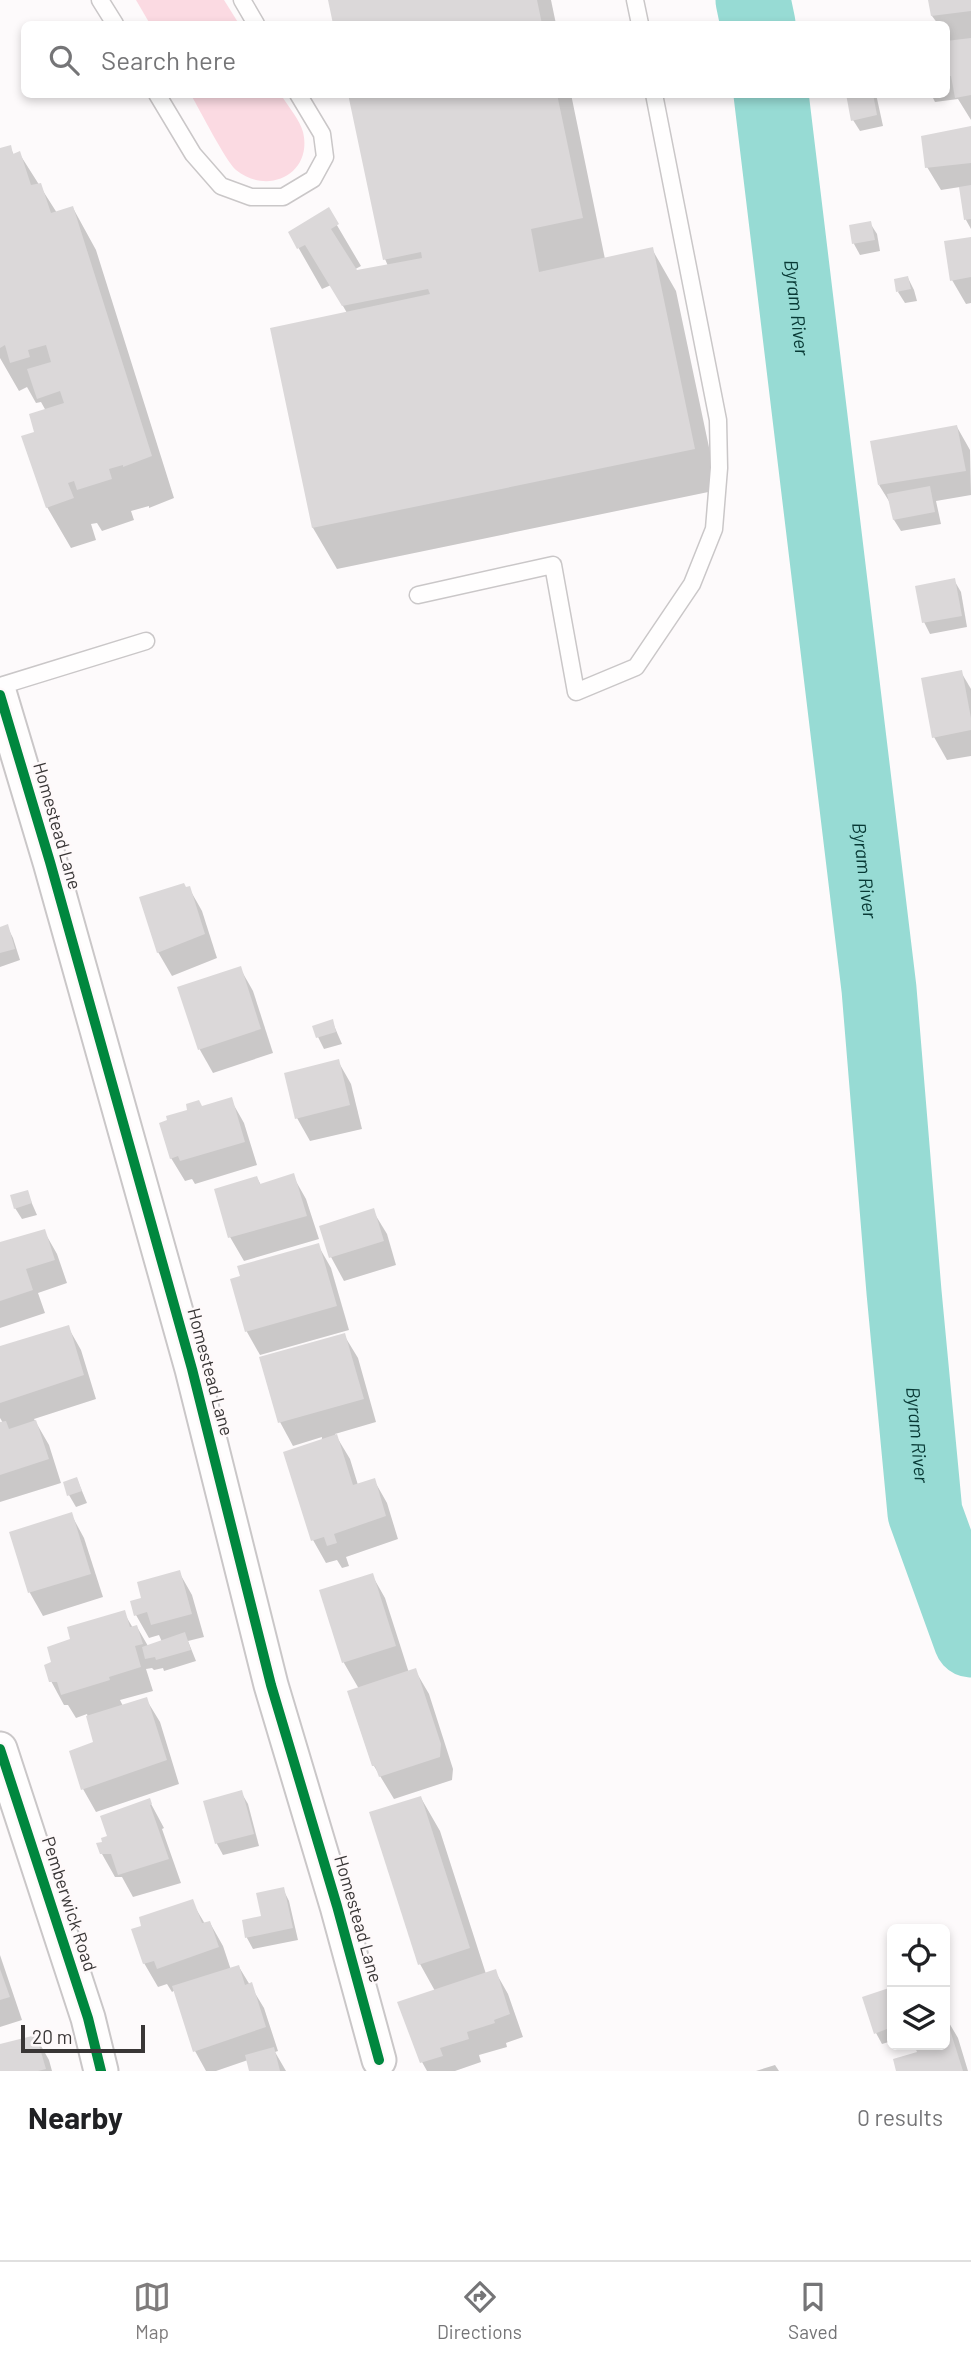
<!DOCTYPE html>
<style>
body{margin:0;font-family:Barlow,sans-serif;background:#f6f6f6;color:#202124}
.controls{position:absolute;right:21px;bottom:21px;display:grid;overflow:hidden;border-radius:10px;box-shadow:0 4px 10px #0003}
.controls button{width:63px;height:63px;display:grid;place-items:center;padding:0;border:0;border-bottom:2px solid #e0e0e0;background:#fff;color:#202124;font:35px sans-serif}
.scale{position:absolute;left:21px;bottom:18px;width:124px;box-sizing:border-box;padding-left:7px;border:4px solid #393636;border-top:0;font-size:19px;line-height:24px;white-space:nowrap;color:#393636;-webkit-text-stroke:5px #fef9fa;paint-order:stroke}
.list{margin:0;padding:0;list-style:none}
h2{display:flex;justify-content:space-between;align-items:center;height:91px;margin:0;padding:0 28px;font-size:30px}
h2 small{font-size:23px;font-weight:400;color:#757577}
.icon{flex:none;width:38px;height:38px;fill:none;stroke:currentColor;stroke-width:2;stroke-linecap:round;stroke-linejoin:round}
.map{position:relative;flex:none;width:971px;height:2071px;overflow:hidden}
.search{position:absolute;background:#fff;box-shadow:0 4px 10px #0003;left:21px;right:21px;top:21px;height:77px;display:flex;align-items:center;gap:18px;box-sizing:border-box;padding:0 24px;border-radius:10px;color:#757577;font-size:26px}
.sheet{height:189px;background:#fff}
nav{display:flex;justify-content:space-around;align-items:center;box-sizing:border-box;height:98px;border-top:2px solid #e0e0e0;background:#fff;font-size:19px;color:#757577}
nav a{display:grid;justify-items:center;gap:4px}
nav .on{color:#7e7b7b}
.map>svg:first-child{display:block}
.green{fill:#fbdae2}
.shadow{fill:#0003}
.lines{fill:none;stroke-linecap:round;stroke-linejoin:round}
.river{stroke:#97dbd4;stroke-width:75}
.building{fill:#dbd8d9}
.service-casing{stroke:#cac7c8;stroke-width:19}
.minor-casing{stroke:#cac7c8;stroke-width:37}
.service{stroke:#fffefe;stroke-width:16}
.minor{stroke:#fffefe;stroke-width:33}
.cycleway-casing{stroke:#fef9fa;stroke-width:15}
.cycleway{stroke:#00873e;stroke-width:10}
.labels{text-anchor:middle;stroke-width:5;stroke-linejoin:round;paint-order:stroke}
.street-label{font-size:18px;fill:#393636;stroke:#fef9fa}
.water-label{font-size:19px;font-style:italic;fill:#083935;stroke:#fef9fa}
</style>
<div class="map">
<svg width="971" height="2071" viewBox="0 0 971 2071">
<rect width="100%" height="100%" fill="#fdfafb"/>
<g class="green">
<polygon points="136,0 224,0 239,24 150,24"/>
<path d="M191,95H281C288,106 300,120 303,132C313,174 268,196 236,170C225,160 200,110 191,95Z"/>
</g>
<g class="shadow">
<polygon points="330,0 551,0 556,24 335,24"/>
<polygon points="930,0 971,0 971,120 958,99 935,102 931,94 946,94 946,44 949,44 946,40 946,24 938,24 932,16"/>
<polygon points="350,94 571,94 605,259 652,249 676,291 718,490 337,569 313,528 272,329 347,313 331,285 322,289 290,233 328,210 361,266 350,272 388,266 385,259"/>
<polygon points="847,94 876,94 883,126 860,131 853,120"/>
<polygon points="971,127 971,229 966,220 960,187 941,190 927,167"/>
<polygon points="10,147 14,155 19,153 57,213 73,208 96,250 174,498 149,508 149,506 131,511 134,520 102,531 97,523 91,524 96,540 71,548 47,507 37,433 46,411 41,402 36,403 27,387 19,391 0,358 0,150"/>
<polygon points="870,223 877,234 880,251 860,255 854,244 851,227"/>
<polygon points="971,239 971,303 966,304 952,280"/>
<polygon points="908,278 914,290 917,301 905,303 898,292"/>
<polygon points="957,427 970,450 971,495 936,501 941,524 901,531 894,520 892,506 879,485"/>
<polygon points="954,580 961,592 967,627 930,634 924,622"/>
<polygon points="961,672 971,689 971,756 947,760 934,737"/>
<polygon points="189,888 202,911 217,958 172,976 158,952 186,889"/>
<polygon points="7,926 13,938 20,960 0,967 0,929"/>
<polygon points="240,968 253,991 273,1053 213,1073 200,1050 179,988"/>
<polygon points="332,1021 342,1044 324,1049 318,1037"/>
<polygon points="338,1061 351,1084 362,1129 310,1141 297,1118"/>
<polygon points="231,1100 244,1123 257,1165 195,1184 192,1179 185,1181 171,1158 202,1108"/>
<polygon points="293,1176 306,1199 319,1239 244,1261 230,1237 257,1178 261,1185"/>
<polygon points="27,1192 37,1215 22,1219 15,1208"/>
<polygon points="373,1211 387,1234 396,1265 344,1281 331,1257"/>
<polygon points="44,1231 57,1254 67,1283 38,1293 45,1313 0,1328 0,1244"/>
<polygon points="318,1245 331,1268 349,1330 260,1355 247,1332 232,1280"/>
<polygon points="68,1327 81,1350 96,1399 34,1419 49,1445 61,1483 0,1502 0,1424 3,1423 0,1418 0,1348"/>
<polygon points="344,1335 358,1358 376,1422 335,1434 350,1459 358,1485 374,1480 387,1503 398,1539 346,1557 349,1566 342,1568 337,1560 326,1563 313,1540 322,1437 293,1446 280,1422"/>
<polygon points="77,1479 87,1503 76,1507 69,1495"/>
<polygon points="71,1514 84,1538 103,1597 43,1616 30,1593 11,1533"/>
<polygon points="179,1572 192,1595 204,1637 188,1641 196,1661 164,1671 163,1668 154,1670 152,1668 146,1669 153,1691 120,1700 123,1706 146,1699 160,1722 179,1784 96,1812 83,1789 96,1744 87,1714 76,1718 68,1705 64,1705 51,1681 54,1663 73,1640 124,1613 133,1628 137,1627 148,1646 162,1642 159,1635 149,1638 136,1615 143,1599"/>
<polygon points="372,1575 385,1598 409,1673 415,1670 429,1694 453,1769 452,1780 394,1799 374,1766 359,1689 344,1663 321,1591"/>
<polygon points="241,1792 248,1804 259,1846 223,1855 217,1844 205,1802"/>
<polygon points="421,1798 440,1831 486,1974 495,1971 508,1994 523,2037 506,2043 507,2047 479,2055 481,2062 455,2071 427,2071 422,2062 435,1991 420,1964 371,1814"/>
<polygon points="149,1800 164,1828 162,1829 181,1883 133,1897 122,1877 115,1877 102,1854 104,1843 109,1837"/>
<polygon points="283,1889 289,1901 298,1940 253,1949 247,1938 244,1921 263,1917"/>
<polygon points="192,1902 205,1924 210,1923 223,1946 231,1970 239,1967 264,2008 278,2051 275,2052 286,2071 251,2071 248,2060 216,2071 206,2071 195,2051 175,1990 172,1992 167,1984 158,1987 144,1963"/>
<polygon points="0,1955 22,2020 0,2027"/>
<polygon points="889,1990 892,1996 892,2041 882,2044 876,2033"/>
<polygon points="945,2016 958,2038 968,2071 898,2071 919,2053 916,2045 945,2045"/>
<polygon points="36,2037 49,2060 52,2071 0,2071 0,2047"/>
<polygon points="775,2065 779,2071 756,2071"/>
</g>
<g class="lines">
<g class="river">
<polyline points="753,0 758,24"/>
<path id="s1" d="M771,94L879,989L904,1292L925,1513L971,1640"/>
</g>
</g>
<g class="building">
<polygon points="328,0 537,0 542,24 333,24"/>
<polygon points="928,0 971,0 971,11 931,16"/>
<polygon points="971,38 971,95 955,98 951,76 946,76 946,41"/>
<polygon points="348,94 557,94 583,218 531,229 539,272 653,247 695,449 312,528 270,328 430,294 428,289 342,306 305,245 297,249 288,232 329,207 339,224 331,229 357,270 422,258 421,252 383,260"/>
<polygon points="846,94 873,94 877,115 851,121"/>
<polygon points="971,126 971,163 925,168 921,136"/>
<polygon points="11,145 13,154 20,151 31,185 41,183 51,213 73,206 152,456 123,467 123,465 109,469 112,479 77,490 74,481 68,483 74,498 46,508 21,436 34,432 29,414 64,403 60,391 37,399 27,369 51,362 46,345 28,350 30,357 10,363 5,345 0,348 0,148"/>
<polygon points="971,185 971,219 964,220 959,187"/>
<polygon points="871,221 875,240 852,244 849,225"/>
<polygon points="971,237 971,277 950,281 944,241"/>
<polygon points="908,276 911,289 896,292 894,279"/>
<polygon points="957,425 966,471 878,485 870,441"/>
<polygon points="930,486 935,512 893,520 887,494"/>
<polygon points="955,578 962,616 922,623 915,586"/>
<polygon points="962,670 971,718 971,730 932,738 921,678"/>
<polygon points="184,883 186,887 190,886 205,934 157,953 139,897"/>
<polygon points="8,924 15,949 0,953 0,927"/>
<polygon points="241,966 261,1029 198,1050 177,987"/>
<polygon points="333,1019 336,1032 316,1038 312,1026"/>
<polygon points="339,1059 350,1105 295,1119 284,1073"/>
<polygon points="232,1097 245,1142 180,1161 178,1156 170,1159 159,1123 167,1120 166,1116 187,1110 186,1104 199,1100 202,1106"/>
<polygon points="294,1173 307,1216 228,1238 214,1189 257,1176 260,1184"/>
<polygon points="28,1190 32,1203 14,1209 10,1195"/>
<polygon points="374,1208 384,1241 329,1258 319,1226"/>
<polygon points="45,1229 55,1260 26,1269 33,1290 0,1301 0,1242"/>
<polygon points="319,1243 337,1306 245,1332 230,1279 240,1276 237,1266"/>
<polygon points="69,1325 84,1375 0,1403 0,1346"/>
<polygon points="345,1333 364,1399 278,1423 259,1357"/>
<polygon points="36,1420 49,1459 0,1475 0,1422 6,1421 9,1429"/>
<polygon points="337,1434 353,1485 375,1478 386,1516 334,1534 337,1543 327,1546 324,1537 311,1541 283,1452"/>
<polygon points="77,1477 82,1491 67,1496 63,1482"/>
<polygon points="72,1512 91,1574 28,1593 9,1532"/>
<polygon points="180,1570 192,1614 151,1625 147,1612 134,1616 130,1601 141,1598 137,1582"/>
<polygon points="373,1573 396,1646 342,1663 319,1590"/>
<polygon points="125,1610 130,1627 137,1625 143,1644 135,1646 141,1667 109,1677 110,1680 61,1695 57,1682 49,1682 44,1665 51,1662 47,1647 70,1639 67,1627"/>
<polygon points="185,1632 191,1650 156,1660 155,1657 145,1659 142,1647"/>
<polygon points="416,1668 441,1744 440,1757 379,1777 375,1766 372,1766 347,1691"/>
<polygon points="147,1697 167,1760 81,1790 69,1751 93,1742 86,1716"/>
<polygon points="242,1790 254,1834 215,1844 203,1801"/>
<polygon points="421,1796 470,1948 418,1965 369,1812"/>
<polygon points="150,1798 152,1804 150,1805 169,1859 118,1875 111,1854 100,1854 96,1843 102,1842 101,1838 107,1836 100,1816"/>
<polygon points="284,1887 293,1928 245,1938 242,1920 261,1916 256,1893"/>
<polygon points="193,1899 202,1923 210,1921 219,1947 157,1969 154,1961 143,1964 131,1929 141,1926 139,1917"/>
<polygon points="239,1965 245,1985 252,1982 266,2027 193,2052 172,1986"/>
<polygon points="0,1969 10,1997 0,2000"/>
<polygon points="496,1969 510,2014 494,2020 495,2023 467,2032 469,2039 440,2048 443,2056 420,2063 397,2002"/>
<polygon points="889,1988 892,1997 892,2027 874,2034 862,1997"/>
<polygon points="945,2014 963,2071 896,2071 893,2059 917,2052 914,2045 945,2045"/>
<polygon points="36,2035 46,2069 38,2071 0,2071 0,2044"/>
<polygon points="274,2047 280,2071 249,2071 245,2055"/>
</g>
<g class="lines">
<g class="service-casing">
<g id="service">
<polyline points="100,0 115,24"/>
<polyline points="242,0 256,24"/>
<polyline points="635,0 640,24"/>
<polyline points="157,94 193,154 221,186 251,197 283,197 313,179 325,157 322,134 298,94"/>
<polyline points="418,595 553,565 576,692 636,667 692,584 714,529 719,468 718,420 654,94"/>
<polyline points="0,686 146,641"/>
</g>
</g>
<g class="minor-casing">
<g id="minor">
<polyline points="0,695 50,862 192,1369 271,1685 337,1906 379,2060"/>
<polyline points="0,1749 88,2018 101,2071"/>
</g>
</g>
<use href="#service" class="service"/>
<use href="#minor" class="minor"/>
<g class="cycleway-casing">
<g id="cycleway">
<polyline points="0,695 50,862 192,1369 271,1685 337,1906 379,2060"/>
<polyline points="0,1749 88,2018 101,2071"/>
</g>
</g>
<use href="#cycleway" class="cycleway"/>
</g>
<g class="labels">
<g class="street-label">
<text transform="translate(57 826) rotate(74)" y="6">Homestead Lane</text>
<text transform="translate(210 1372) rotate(75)" y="6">Homestead Lane</text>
<text transform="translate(69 1904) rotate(72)" y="6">Pemberwick Road</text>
<text transform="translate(358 1919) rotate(74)" y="6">Homestead Lane</text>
</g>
<g class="water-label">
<text dy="7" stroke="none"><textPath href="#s1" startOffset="215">Byram River</textPath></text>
<text dy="7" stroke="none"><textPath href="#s1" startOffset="782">Byram River</textPath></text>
<text dy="7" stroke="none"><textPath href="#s1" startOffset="1349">Byram River</textPath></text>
</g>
</g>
</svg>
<div class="controls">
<button><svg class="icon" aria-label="locate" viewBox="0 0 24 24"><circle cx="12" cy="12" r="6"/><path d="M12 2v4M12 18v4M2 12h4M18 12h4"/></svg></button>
<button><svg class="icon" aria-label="layers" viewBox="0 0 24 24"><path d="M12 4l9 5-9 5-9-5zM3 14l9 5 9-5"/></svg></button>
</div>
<div class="scale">20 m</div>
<div class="search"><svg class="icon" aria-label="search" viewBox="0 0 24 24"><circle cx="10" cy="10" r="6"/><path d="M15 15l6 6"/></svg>Search here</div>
</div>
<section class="sheet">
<h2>Nearby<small>0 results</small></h2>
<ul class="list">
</ul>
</section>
<nav>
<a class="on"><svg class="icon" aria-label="map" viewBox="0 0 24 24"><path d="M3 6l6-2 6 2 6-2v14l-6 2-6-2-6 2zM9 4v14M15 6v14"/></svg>Map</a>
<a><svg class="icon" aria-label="directions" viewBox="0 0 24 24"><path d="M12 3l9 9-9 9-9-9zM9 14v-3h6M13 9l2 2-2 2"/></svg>Directions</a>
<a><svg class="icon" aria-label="saved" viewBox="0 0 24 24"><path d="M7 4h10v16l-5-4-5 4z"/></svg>Saved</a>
</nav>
